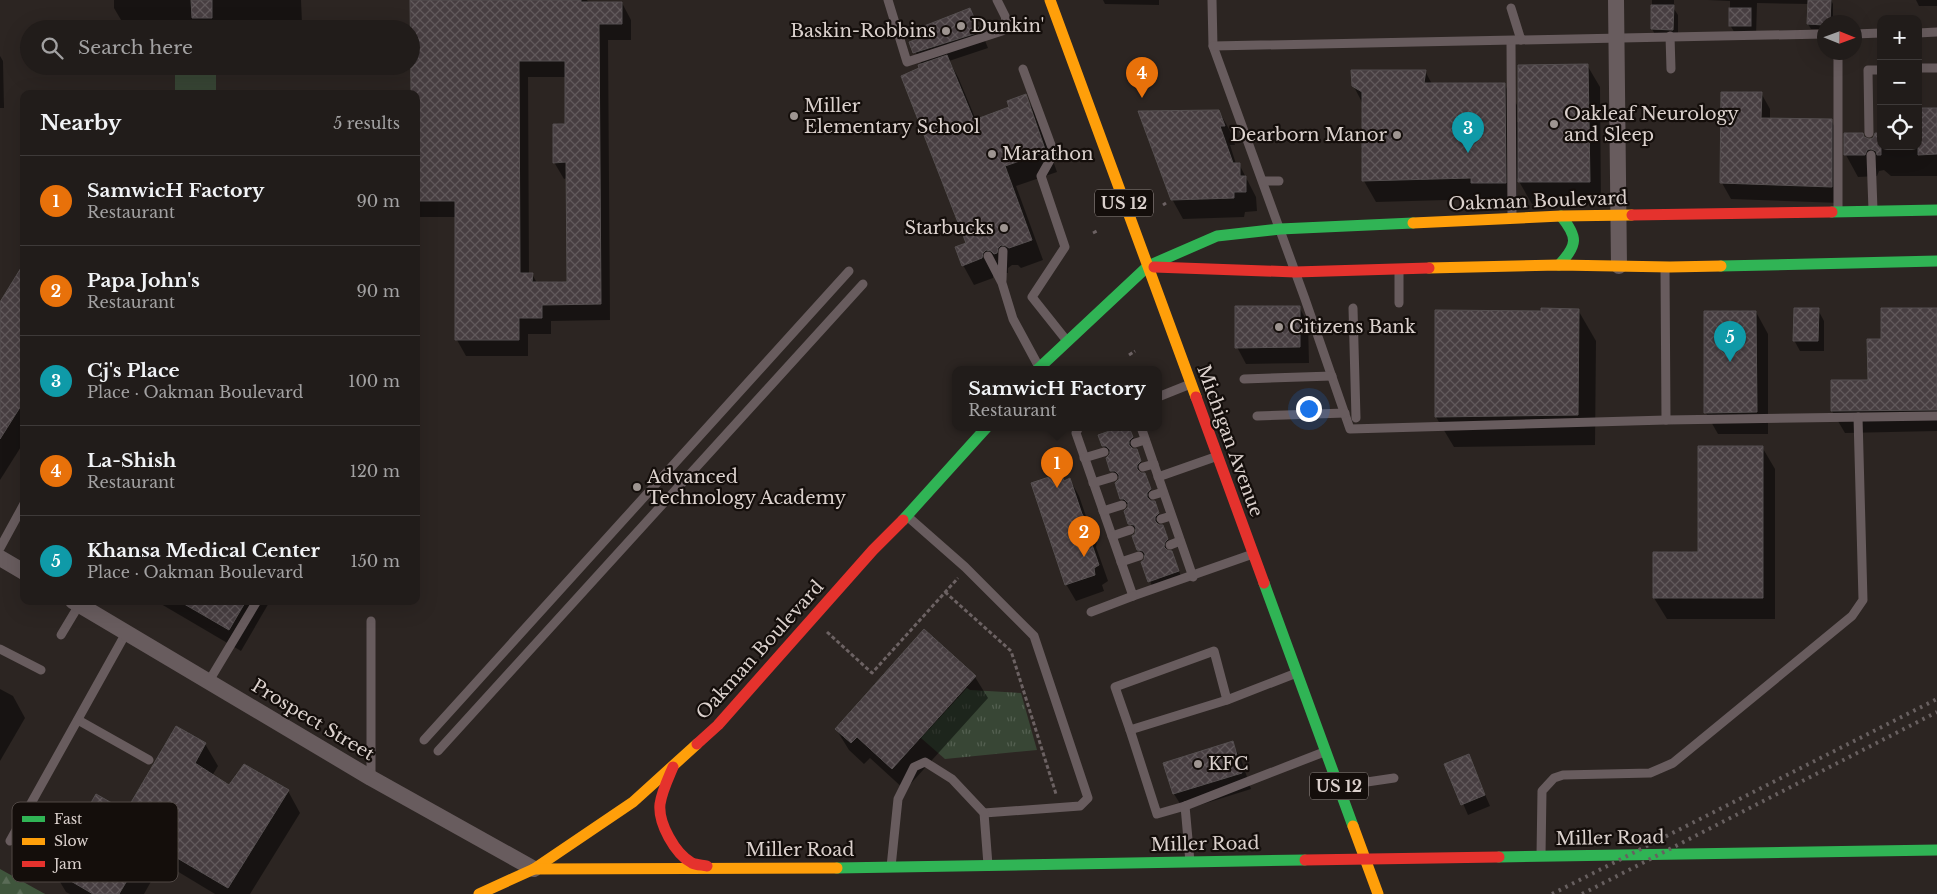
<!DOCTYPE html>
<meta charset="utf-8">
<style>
body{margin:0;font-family:"Libre Baskerville",serif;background:#292523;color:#f1f3f6}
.controls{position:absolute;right:15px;top:15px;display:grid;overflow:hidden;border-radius:10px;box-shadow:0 5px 20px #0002}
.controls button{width:45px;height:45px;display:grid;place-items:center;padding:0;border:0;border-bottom:1px solid #3e3a39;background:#211c1a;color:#f1f3f6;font:25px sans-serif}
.compass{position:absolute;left:1817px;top:15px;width:45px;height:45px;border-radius:50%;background:#211c1a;box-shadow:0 5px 20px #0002;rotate:91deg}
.you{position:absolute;left:1308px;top:408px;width:18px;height:18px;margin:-12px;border:4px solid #fff;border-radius:50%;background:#1a73e8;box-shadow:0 0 0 8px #1a73e833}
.badge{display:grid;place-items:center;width:32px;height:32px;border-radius:50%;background:#9e9591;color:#fff;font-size:16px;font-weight:700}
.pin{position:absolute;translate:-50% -41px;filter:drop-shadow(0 1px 2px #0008)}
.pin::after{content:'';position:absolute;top:26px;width:18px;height:15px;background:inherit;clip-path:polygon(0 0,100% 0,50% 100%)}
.popup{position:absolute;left:952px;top:366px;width:210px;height:65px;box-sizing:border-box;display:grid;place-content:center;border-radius:10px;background:#211c1a;filter:drop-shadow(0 1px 4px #0005);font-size:16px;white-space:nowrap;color:#a2a1a2}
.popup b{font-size:19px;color:#f1f3f6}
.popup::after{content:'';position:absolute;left:50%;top:100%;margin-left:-10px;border:10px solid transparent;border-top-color:#211c1a}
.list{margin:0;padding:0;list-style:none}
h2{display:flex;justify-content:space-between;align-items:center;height:65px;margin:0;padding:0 20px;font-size:21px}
h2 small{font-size:16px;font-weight:400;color:#a2a1a2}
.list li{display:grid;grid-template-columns:32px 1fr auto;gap:15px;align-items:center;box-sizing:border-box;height:90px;padding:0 20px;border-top:1px solid #3e3a39}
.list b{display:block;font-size:19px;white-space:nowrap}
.list p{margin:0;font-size:16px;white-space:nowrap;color:#a2a1a2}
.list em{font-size:16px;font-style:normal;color:#a2a1a2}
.icon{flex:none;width:28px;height:28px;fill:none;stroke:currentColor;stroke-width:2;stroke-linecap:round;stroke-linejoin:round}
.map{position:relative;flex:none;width:1937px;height:894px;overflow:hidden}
.search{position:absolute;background:#211c1a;box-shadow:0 5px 20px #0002;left:20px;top:20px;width:400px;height:55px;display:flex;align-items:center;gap:12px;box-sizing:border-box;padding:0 18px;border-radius:28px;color:#a2a1a2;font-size:19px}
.panel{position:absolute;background:#211c1a;box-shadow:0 5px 20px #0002;left:20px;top:90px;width:400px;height:515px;border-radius:10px}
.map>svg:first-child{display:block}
.grass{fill:url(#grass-tufts)}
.forest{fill:url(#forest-firs)}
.pitch{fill:#384635}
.shadow{fill:#0007;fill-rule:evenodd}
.building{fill:url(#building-cross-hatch);stroke:#554f50;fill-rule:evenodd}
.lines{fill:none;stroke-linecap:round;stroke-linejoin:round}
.path{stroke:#6c6263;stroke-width:3;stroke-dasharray:4 2.5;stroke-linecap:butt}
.lane{stroke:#685c5e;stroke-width:9}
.street{stroke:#685c5e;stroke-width:16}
.fast{stroke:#30b455;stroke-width:11}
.slow{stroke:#ff9f0a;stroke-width:11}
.jam{stroke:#e5322d;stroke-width:11}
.rail{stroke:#686060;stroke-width:4;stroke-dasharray:2.5 5;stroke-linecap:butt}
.poi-dot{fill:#9e9591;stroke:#140e0b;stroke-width:2}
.labels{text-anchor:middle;stroke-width:4.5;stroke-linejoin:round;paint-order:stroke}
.shield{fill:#140e0b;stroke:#9f9693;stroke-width:1}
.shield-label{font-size:16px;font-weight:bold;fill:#dbd1cd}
.poi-label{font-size:18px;fill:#dbd1cd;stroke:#140e0b;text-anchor:start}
.street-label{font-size:18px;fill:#dbd1cd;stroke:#140e0b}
.key{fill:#140e0b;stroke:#504845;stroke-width:1}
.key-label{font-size:14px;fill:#dbd1cd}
</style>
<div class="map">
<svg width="1937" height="894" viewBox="0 0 1937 894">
<defs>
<pattern id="grass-tufts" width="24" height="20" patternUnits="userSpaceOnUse" patternTransform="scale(1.25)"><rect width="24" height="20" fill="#384635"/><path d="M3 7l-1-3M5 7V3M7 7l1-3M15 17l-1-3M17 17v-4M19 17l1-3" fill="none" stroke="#546051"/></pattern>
<pattern id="forest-firs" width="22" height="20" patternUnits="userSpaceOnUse" patternTransform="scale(1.25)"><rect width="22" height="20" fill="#3f553c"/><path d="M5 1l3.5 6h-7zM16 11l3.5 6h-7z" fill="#5a6c57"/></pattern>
<pattern id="building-cross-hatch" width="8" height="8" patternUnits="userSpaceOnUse" patternTransform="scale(1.25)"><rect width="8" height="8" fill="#473e41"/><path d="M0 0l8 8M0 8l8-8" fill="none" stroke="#61595b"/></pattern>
</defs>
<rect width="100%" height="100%" fill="#2c2522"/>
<polygon class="grass" points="967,688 970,690 1021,693 1037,750 945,759 921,738"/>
<polygon class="forest" points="0,869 45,894 0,894"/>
<polygon class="pitch" points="216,72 216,94 175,94 175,73"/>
<g class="shadow">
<polygon points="114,0 301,0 302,23 275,24 275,27 256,27 254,24 221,24 221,29 199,29 196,24 168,24 168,29 150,29 147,25 124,25 114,8"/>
<path d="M411,0H587L589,3H622L631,20V40H608L610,320L551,321V334H528V356H466L457,340L456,217H416V94ZM528,77H566V126L554,162L564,179L567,178L568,283H537L532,274H529Z"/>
<polygon points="1103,0 1159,0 1159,5 1105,4"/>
<polygon points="1652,0 1674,0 1674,9 1678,15 1678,38 1657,38 1652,29"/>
<polygon points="1708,0 1831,0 1833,4 1833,22 1824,22 1824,29 1811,29 1808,24 1809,4 1757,3 1756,36 1736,35 1730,25 1730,1"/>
<polygon points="1916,0 1937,0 1937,6 1919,6"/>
<polygon points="970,9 979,26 988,48 949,61 958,77 976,120 1011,108 1025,96 1037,116 1057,172 1016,186 1043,260 1021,268 1018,265 1012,265 1008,268 1008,273 993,273 993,278 974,285 963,265 967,243 921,69 922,65 911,43 924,38"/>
<polygon points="0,56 3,61 4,108 0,108"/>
<polygon points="1587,65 1600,87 1601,203 1532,204 1517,178 1517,204 1485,204 1482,199 1376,202 1364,181 1363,104 1353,85 1425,71 1432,84 1504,84 1517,105 1517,122 1519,122"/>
<polygon points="1761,93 1770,109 1770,119 1831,120 1840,137 1840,203 1731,199 1722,183"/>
<polygon points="1937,109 1937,176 1891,176 1884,170 1879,171 1877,176 1858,177 1846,155 1846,134 1864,138 1881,146 1918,146"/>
<polygon points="1219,111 1230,131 1235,145 1230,145 1236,164 1239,164 1256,197 1257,211 1245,212 1244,217 1183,219 1172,199"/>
<polygon points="24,265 24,442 0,480 0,304"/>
<polygon points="1299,307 1308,323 1309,363 1246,364 1237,347"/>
<polygon points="1937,309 1937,431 1845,433 1832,411 1869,381 1882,340"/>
<polygon points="1578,310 1596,341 1595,445 1454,447 1436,417 1543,312"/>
<polygon points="1818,310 1824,321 1824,351 1800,351 1794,340"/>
<polygon points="1756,312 1768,334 1768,434 1718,434 1706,413"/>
<polygon points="1125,427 1129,427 1131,431 1135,443 1131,449 1136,450 1143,467 1139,470 1139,473 1145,474 1153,495 1149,501 1154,502 1161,519 1157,525 1163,526 1170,544 1167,547 1166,551 1171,552 1181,576 1152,586 1143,562 1146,556 1142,555 1138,549 1137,530 1133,529 1130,523 1128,504 1124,504 1121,499 1120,477 1115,476 1112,471 1111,452 1106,451 1099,436"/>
<polygon points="1762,447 1775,469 1775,619 1667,619 1654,598 1699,553"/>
<polygon points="1060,475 1064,482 1070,480 1079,496 1090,528 1097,540 1096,547 1108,581 1102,585 1104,591 1076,601 1066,584"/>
<polygon points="159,601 270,601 241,651 161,604"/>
<polygon points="975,677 988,698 905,790 870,758 864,764 849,750 836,729"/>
<polygon points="0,689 13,696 25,718 0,761"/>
<polygon points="176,727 205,744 218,766 212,776 229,787 288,791 300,813 250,894 215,894 162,862 144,894 70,894 66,892 53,870 126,813"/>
<polygon points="1232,743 1241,759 1251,789 1184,810 1174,794 1165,764"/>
<polygon points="1468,756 1490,806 1468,815 1446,765"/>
</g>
<g class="building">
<polygon points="191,0 212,0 212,18 192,18"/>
<path d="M410,0H581V2H622V24H599L601,304L542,305V318H519V340H455V201H416V94H411ZM519,61H565V124H553V163L566,162L567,282H532L533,273H520Z"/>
<polygon points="1808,0 1831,0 1830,22 1824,22 1824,25 1807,24"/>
<polygon points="1651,5 1674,5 1673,30 1651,29"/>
<polygon points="970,8 980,32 913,53 909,42 922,37 919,28"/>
<rect x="1729" y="8" width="22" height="18"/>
<polygon points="947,55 974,120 1009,107 1007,101 1026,94 1046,152 1005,166 1032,240 1009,248 1006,246 1001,245 998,248 997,253 994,254 991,251 986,250 983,253 982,258 962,266 955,247 966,243 901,76 919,68 918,65"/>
<polygon points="1588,64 1590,182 1518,182 1518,65"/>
<polygon points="1351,70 1426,70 1424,83 1505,83 1506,183 1471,183 1471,178 1362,181 1362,92 1352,86"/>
<polygon points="1721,92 1762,92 1761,118 1832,119 1832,187 1720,183"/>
<polygon points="1918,108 1937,108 1937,154 1918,155"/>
<polygon points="1219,110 1225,126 1220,126 1233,163 1240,163 1240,176 1246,176 1246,192 1234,192 1234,198 1171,200 1138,111"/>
<polygon points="1844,133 1863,133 1864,137 1869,139 1873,138 1875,133 1881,133 1881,155 1877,155 1876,151 1871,149 1867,150 1865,155 1844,155"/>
<polygon points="24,263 24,401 0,439 0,302"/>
<polygon points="1235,306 1300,306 1300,347 1235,348"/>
<polygon points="1541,308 1579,309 1578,415 1435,417 1435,310 1541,311"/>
<polygon points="1794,308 1819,308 1818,341 1793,341"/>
<polygon points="1881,308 1937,308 1937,410 1831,411 1831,380 1868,380 1867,339 1881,339"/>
<polygon points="1704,311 1756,311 1757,412 1704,413"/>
<polygon points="1121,427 1129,427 1133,437 1129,441 1129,445 1133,449 1137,449 1141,461 1137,465 1137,469 1141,473 1145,473 1151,489 1147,493 1147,497 1151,501 1155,501 1159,513 1155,517 1155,521 1159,525 1163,525 1168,539 1165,542 1164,547 1167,550 1172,551 1179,571 1148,582 1141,562 1144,560 1145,554 1143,551 1137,550 1132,536 1135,534 1136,528 1134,525 1128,524 1124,511 1128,507 1128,503 1124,499 1120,499 1115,483 1119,479 1119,475 1115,471 1110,471 1106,458 1110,454 1110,450 1106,446 1102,446 1098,435"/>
<polygon points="1698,446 1763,446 1763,598 1653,598 1653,552 1698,552"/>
<polygon points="1061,473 1064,481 1070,478 1082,514 1088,523 1087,530 1099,565 1094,568 1095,575 1065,585 1031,483"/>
<polygon points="179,601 246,601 229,630"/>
<polygon points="924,629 976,676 892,769 857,737 851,743 835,729"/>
<polygon points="176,726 206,743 195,763 229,785 244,764 289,790 228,888 150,842 119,894 93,894 52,870 96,794 126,811"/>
<polygon points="1233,741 1242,773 1173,794 1163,763"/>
<polygon points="1469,754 1485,795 1461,805 1444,764"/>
</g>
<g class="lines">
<g class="path">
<polyline points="1163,205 1166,203"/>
<polyline points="1093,233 1097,231"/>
<polyline points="1129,355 1135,351"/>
<polyline points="945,592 1011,651 1056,794"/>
<polyline points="827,632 872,673 958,578"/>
</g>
<g class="lane">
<polyline points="888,0 907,62 1002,31 1007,24 1005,16 997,0"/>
<polyline points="1212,0 1213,46 1305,299 1350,429 1666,420 1937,416"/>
<polyline points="1511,8 1521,40"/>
<polyline points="1918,33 1937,32"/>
<polyline points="1854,34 1881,33"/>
<polyline points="1670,36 1671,69"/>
<polyline points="1511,41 1512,218"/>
<polyline points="1213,46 1824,34"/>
<polyline points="1838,52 1838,211"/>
<polyline points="1918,68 1937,68"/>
<polyline points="1023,69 1054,153 1041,176 1065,247 1032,297 1067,341"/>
<polyline points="1869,133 1868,70 1881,70"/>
<polyline points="1871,155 1873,210"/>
<polyline points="1263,181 1279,181"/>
<polyline points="988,256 1002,283 1013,319 1039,367"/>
<polyline points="1665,268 1666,420"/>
<polyline points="1399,269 1399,303"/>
<polyline points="1002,280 1003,251"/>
<polyline points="1353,308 1356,418"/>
<polyline points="1244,379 1332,376"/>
<polyline points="1158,397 1188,385"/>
<polyline points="1257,416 1345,413"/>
<polyline points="1079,427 1076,433 1133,596 1250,555"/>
<polyline points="1141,427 1193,577"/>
<polyline points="1135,443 1145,440"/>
<polyline points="1084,458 1104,452"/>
<polyline points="1143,467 1154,464"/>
<polyline points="1158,477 1215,457"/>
<polyline points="1093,483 1113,477"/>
<polyline points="1153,495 1163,492"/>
<polyline points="1103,511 1122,505"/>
<polyline points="907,516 965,567 1034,636 1088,798 1080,806 984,813"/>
<polyline points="1161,519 1171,516"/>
<polyline points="1112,536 1130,530"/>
<polyline points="1170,545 1180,541"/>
<polyline points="0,548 24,504"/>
<polyline points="1121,562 1139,556"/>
<polyline points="1091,612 1133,596"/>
<polyline points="371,621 371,778"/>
<polyline points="61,635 79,605"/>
<polyline points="0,649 41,670"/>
<polyline points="1294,674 1227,700 1130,730 1157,814 1185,806 1324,752"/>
<polyline points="209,681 257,601"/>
<polyline points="78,720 149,760"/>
<polyline points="1130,730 1115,687 1214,651 1227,700"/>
<polyline points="424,740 849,271"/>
<polyline points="438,751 863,284"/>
<polyline points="1340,786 1394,778"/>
<polyline points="1185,806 1190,862"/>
<polyline points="10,841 126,633"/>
<polyline points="1541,855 1542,791 1554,778 1563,775 1650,773 1673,763 1852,616 1863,600 1858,417"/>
<polyline points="891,867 898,799 914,767 925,762 952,779 984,813 988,865"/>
</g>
<g class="street">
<polyline points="1616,0 1619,266"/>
<polyline points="0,558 24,572"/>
<polyline points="73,601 371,778 534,869"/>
</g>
<g class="fast">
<polyline points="1832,212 1937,210"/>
<path d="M1559,265C1578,245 1578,237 1561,216"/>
<polyline points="1721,266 1937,261"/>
<polyline points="1038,369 1148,266 1217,236 1280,229 1413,223"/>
<polyline points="903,520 987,427"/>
<polyline points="1264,583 1353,826"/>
<polyline points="1499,857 1937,850"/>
<polyline points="837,868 1305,860"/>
</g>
<g class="slow">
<polyline points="1050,0 1196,397"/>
<polyline points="1413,223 1561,216 1632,215"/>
<polyline points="1429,268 1559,265 1670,267 1721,266"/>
<polyline points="1353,826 1378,894"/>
<polyline points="534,869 633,802 697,744"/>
<polyline points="479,894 534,869 837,868"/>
</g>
<g class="jam">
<polyline points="1632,215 1832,212"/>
<polyline points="1154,267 1295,272 1429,268"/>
<polyline points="1196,397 1264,583"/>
<polyline points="697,744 718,725 873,550 903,520"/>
<path d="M673,767C668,779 662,791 660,804C658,823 675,854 692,863C696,865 703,865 707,866"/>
<polyline points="1305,860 1499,857"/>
</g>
<g class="rail">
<polyline points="1552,894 1937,699"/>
<polyline points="1582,894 1937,712"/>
</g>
</g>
<g class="poi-dot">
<circle cx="961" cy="26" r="5"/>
<circle cx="946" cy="31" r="5"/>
<circle cx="794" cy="116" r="5"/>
<circle cx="1554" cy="124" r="5"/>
<circle cx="1397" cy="135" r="5"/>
<circle cx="992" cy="154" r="5"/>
<circle cx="1004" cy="228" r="5"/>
<circle cx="1279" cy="327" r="5"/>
<circle cx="637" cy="487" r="5"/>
<circle cx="1198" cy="764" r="5"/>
</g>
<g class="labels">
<g class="shield">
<rect x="1095" y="189.5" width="58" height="27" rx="4"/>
<rect x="1310" y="772.5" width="58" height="27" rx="4"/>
</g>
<g class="shield-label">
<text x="1124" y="209">US 12</text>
<text x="1339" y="792">US 12</text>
</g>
<g class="poi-label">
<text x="971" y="32">Dunkin'</text>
<text x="936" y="37" text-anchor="end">Baskin-Robbins</text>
<text x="804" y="112">Miller<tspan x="804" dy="21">Elementary School</tspan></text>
<text x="1564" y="120">Oakleaf Neurology<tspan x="1564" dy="21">and Sleep</tspan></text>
<text x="1387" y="141" text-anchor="end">Dearborn Manor</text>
<text x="1002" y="160">Marathon</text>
<text x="994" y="234" text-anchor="end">Starbucks</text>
<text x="1289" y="333">Citizens Bank</text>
<text x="647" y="483">Advanced<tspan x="647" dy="21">Technology Academy</tspan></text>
<text x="1208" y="770">KFC</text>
</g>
<g class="street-label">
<text transform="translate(1538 201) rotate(-2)" y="6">Oakman Boulevard</text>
<text transform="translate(1230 441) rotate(70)" y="6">Michigan Avenue</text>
<text transform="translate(760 650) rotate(-48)" y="6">Oakman Boulevard</text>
<text transform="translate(313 720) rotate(31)" y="6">Prospect Street</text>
<text transform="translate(1610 838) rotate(-1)" y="6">Miller Road</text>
<text transform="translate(1205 844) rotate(-1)" y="6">Miller Road</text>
<text x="800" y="856">Miller Road</text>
</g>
</g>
<rect x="12" y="802" width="166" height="80" rx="8" class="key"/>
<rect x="22" y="816" width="23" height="6" fill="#30b455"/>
<rect x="22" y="838" width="23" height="7" fill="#ff9f0a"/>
<rect x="22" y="861" width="23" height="6" fill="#e5322d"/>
<g class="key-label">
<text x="54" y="824">Fast</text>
<text x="54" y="846">Slow</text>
<text x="54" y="869">Jam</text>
</g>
</svg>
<div class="controls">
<button>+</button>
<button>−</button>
<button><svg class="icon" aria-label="locate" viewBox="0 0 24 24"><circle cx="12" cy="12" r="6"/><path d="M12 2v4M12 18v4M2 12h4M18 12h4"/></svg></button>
</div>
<svg class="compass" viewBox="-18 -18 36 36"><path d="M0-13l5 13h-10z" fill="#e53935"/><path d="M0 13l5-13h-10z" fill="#a2a1a2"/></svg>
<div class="you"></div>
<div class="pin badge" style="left:1057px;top:488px;background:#e8710a">1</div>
<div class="popup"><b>SamwicH Factory</b>Restaurant</div>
<div class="pin badge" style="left:1084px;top:557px;background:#e8710a">2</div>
<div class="pin badge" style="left:1468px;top:153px;background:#0f9aa8">3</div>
<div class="pin badge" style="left:1142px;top:98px;background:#e8710a">4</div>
<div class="pin badge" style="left:1730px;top:362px;background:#0f9aa8">5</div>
<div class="search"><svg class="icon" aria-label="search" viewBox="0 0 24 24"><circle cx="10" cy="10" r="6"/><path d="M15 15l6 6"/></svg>Search here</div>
<section class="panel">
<h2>Nearby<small>5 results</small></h2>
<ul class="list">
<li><span class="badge" style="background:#e8710a">1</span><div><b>SamwicH Factory</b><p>Restaurant</p></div><em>90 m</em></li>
<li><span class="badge" style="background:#e8710a">2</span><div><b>Papa John's</b><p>Restaurant</p></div><em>90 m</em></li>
<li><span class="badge" style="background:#0f9aa8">3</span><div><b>Cj's Place</b><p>Place · Oakman Boulevard</p></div><em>100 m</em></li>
<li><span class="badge" style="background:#e8710a">4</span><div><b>La-Shish</b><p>Restaurant</p></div><em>120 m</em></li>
<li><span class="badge" style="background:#0f9aa8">5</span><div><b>Khansa Medical Center</b><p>Place · Oakman Boulevard</p></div><em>150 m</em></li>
</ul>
</section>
</div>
